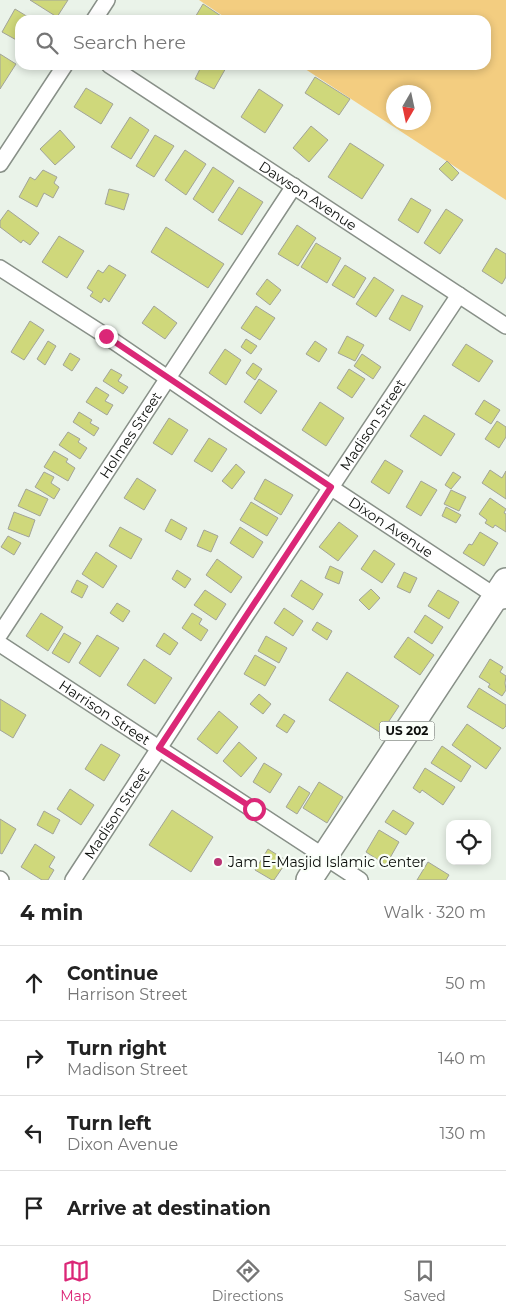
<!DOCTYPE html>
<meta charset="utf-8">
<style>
body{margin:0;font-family:Montserrat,sans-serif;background:#f6f6f6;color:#222}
.controls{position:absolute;right:15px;bottom:15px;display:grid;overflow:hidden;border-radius:10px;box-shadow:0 2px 8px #0003}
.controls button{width:45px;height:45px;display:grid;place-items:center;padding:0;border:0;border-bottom:1px solid #e0e0e0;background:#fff;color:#222;font:25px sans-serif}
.compass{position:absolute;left:386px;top:85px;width:45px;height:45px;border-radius:50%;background:#fff;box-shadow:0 2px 8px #0003;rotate:189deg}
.stop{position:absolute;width:15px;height:15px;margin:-11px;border:4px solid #db2777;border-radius:50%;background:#fff}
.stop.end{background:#db2777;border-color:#fff;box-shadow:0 1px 5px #0008}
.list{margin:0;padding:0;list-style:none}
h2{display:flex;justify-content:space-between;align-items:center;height:65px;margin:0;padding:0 20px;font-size:21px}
h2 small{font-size:16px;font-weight:400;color:#767676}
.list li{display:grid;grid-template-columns:32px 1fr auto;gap:15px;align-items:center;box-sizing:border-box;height:75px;padding:0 20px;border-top:1px solid #e0e0e0}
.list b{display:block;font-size:19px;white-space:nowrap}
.list p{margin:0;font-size:16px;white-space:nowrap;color:#767676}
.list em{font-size:16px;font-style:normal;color:#767676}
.icon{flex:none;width:28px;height:28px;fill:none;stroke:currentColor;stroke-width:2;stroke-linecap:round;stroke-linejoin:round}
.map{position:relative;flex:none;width:506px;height:880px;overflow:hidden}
.search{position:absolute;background:#fff;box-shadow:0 2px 8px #0003;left:15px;right:15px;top:15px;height:55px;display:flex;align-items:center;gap:12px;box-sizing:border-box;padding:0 18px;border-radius:15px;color:#767676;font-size:19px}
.sheet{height:365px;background:#fff}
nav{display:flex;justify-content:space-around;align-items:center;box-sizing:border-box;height:70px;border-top:1px solid #e0e0e0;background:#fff;font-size:14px;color:#767676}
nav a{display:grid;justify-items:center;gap:2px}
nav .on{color:#db2777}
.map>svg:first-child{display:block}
.green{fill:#f3cd80;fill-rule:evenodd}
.building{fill:#cfd87b;stroke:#a2a499}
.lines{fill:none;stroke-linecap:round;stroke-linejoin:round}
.street-casing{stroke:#889088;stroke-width:18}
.primary-casing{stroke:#889088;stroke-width:28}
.street{stroke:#fff;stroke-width:15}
.primary{stroke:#fff;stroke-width:25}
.route{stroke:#db2777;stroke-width:6}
.poi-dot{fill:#ba3373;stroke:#fafff9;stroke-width:2}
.labels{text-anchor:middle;stroke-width:4.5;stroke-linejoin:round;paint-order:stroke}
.shield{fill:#fafff9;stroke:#545854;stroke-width:1}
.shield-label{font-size:12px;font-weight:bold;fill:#0d100d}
.street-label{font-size:14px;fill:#0d100d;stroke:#fafff9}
.poi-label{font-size:14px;fill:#0d100d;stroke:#fafff9;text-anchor:start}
</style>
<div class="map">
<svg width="506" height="880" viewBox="0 0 506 880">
<rect width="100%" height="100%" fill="#eaf3e9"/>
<path class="green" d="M199,0H506V200L299,65H486V20H229ZM394,92H424V122H394Z"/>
<g class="building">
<polygon points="30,0 68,0 57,17"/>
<polygon points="203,4 221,16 219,20 194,19"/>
<polygon points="15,9 33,20 20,20 20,42 2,32"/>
<polygon points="0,54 16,64 0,89"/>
<polygon points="202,65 224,65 227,66 214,89 195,79"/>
<polygon points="315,77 350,99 339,115 305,93"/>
<polygon points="86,88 113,104 101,124 74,107"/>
<polygon points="259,89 283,105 265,133 241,117"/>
<polygon points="130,117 149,130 131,159 111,147"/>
<polygon points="311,126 328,140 309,162 293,148"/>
<polygon points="60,130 75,147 55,165 40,149"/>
<polygon points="155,135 174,146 154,177 136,166"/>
<polygon points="350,143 384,165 362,199 328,177"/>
<polygon points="185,150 206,164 186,195 165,180"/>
<polygon points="447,161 459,173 452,181 439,169"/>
<polygon points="213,167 234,181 213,213 193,199"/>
<polygon points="43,170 57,177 54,183 59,187 53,198 44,193 37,207 19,197 30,177 35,180"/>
<polygon points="239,187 263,202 242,235 218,220"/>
<polygon points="109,189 129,194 124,210 105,204"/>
<polygon points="411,198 431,210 418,233 398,220"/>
<polygon points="446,209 463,220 440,254 424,243"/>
<polygon points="8,210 39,233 30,245 23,240 21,243 0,227 0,221"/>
<polygon points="297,225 316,238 298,266 278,254"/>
<polygon points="166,227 224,264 208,288 151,252"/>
<polygon points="59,236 84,251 67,278 42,262"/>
<polygon points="316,243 341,258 327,283 301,267"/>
<polygon points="496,248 506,254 506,277 502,284 482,271"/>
<polygon points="109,265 126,275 109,302 104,298 101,303 90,296 93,292 87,288 98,270 103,273"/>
<polygon points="345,265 366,278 354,298 332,285"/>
<polygon points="374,277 394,290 376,317 356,304"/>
<polygon points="267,279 281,290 270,305 256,294"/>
<polygon points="402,295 423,306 410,331 389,319"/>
<polygon points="154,306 177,323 165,339 142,323"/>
<polygon points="256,306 275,318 260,340 241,328"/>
<polygon points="30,321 44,330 24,360 11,352"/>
<polygon points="347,336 364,345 355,361 338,353"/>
<polygon points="246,339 257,346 251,354 241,347"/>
<polygon points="48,341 56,346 45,365 37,359"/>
<polygon points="315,341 327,349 319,362 306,354"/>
<polygon points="466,344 493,361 479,382 452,365"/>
<polygon points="225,349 241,360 226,385 209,373"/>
<polygon points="70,353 80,359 72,371 63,365"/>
<polygon points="362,354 381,367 373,379 354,366"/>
<polygon points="253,363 262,369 255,380 246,373"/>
<polygon points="111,369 122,375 118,381 128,387 123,394 103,381"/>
<polygon points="349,369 365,379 352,398 337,388"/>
<polygon points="259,379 277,391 261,414 244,402"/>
<polygon points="96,387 109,395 105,401 113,405 107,415 86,402"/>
<polygon points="484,400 500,410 491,424 475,414"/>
<polygon points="320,402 344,418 326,446 302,430"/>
<polygon points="79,412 92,420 90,423 99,428 94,436 73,422"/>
<polygon points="424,415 455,434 441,456 410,436"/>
<polygon points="169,418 188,430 172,455 153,443"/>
<polygon points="497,421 506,427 506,437 499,448 485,439"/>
<polygon points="68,432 80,439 78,442 87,448 80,459 59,445"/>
<polygon points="209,438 227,449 212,472 194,461"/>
<polygon points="54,451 68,459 66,462 75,468 68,481 44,467"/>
<polygon points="385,460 403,471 389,494 371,482"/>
<polygon points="236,464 245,472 232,489 222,481"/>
<polygon points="490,470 502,478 506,471 506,499 482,483"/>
<polygon points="44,472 54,477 51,483 60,489 54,499 35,487"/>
<polygon points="453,472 461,477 451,489 445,485"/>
<polygon points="137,478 156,490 144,510 124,498"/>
<polygon points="265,479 293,495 281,515 254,499"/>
<polygon points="421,481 437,490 421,516 406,507"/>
<polygon points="26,489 48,499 40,516 18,506"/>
<polygon points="451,490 466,497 459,511 444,504"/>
<polygon points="490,498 506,509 504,513 506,514 506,532 495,525 493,528 485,523 487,520 479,514"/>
<polygon points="251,502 278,518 267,536 240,520"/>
<polygon points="446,507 461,515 456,523 442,516"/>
<polygon points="14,512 35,520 29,537 8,529"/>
<polygon points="171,519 187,528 181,540 165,531"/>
<polygon points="339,522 358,536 338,561 319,547"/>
<polygon points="120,527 142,539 131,559 109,546"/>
<polygon points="240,527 263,542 253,558 230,543"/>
<polygon points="204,530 218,536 211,552 197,546"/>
<polygon points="480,532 498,543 484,566 463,553 469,544 472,545"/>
<polygon points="8,536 21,543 14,555 1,547"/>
<polygon points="374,550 395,564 382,583 361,569"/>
<polygon points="96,552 117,566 103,588 82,574"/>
<polygon points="217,559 242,577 231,593 206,575"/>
<polygon points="330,566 343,572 339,584 325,578"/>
<polygon points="177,570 191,579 185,588 172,579"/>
<polygon points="404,572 417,578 410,593 397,587"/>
<polygon points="77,580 88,586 82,598 71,592"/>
<polygon points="301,580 323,594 313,610 291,596"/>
<polygon points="371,589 380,598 369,610 359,600"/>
<polygon points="205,590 226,604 216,620 194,605"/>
<polygon points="438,590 459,602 449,619 428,606"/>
<polygon points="117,603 130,611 123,622 110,613"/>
<polygon points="284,608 303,621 293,636 274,623"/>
<polygon points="41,613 63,627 48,651 26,636"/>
<polygon points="192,613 202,619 199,624 208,630 201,641 182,628"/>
<polygon points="425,615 443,627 432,644 414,632"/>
<polygon points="317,622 332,631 327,640 312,630"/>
<polygon points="64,633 81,643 69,663 52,653"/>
<polygon points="164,633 178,643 170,655 156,646"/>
<polygon points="97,635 119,648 100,677 79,663"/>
<polygon points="266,636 287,648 279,663 258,651"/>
<polygon points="408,637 434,655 420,675 394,657"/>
<polygon points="255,655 276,667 265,686 244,674"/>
<polygon points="144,659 172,678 155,704 127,685"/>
<polygon points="490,659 503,667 500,672 506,676 505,683 506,690 502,696 488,687 490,684 479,677"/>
<polygon points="347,672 399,706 381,733 329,700"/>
<polygon points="479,688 506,705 506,726 503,729 467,707"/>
<polygon points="259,694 271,704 263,714 250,704"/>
<polygon points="0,699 26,715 13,738 0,730"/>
<polygon points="219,711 238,727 217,754 197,739"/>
<polygon points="284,714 295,721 287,733 276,726"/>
<polygon points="467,724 501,748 486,769 452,745"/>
<polygon points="239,742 257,758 241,777 223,761"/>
<polygon points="101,744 120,755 104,781 85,769"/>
<polygon points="442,746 471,766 461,782 431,763"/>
<polygon points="264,763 282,774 270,793 253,782"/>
<polygon points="425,768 455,787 443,805 422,790 420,793 413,788"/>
<polygon points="319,782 343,797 327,823 303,808"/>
<polygon points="299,786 310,793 297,814 286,807"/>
<polygon points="70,789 94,805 81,825 57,809"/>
<polygon points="172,810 213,837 191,872 149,845"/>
<polygon points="393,810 414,823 406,835 385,822"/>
<polygon points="44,811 60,820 53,834 37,825"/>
<polygon points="0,819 16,829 2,854 0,853"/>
<polygon points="379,830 399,842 386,865 366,852"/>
<polygon points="35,844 55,857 49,867 54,870 48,880 42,880 21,867"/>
<polygon points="268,849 287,861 274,880 272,880 255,870"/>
<polygon points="428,862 449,875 446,880 417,880"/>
</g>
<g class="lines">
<g class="street-casing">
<g id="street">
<polyline points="94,20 107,0"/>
<path id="s1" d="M109,65L506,326"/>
<polyline points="0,164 65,65"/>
<path id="s2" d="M0,268L106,336L236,425L503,601"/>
<path id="s3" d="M0,634L294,186"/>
<path id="s4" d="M0,644L360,880"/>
<polyline points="0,879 1,880"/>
<path id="s5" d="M73,880L246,615L459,295"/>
</g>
</g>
<g class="primary-casing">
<polyline id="primary" points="309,880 506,581"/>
</g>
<use href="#street" class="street"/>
<use href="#primary" class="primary"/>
</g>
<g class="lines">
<polyline class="route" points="106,336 331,487 159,748 254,809"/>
</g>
<circle class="poi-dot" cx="218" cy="862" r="5"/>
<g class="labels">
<rect class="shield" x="379.5" y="721.5" width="55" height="19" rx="4"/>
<g class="shield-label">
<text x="407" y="735">US 202</text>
</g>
<g class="street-label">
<text dy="5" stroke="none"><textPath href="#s1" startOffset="238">Dawson Avenue</textPath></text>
<text dy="5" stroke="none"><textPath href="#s5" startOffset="545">Madison Street</textPath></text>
<text dy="5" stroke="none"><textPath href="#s3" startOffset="238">Holmes Street</textPath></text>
<text dy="5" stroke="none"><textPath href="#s2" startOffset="469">Dixon Avenue</textPath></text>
<text dy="5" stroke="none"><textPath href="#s4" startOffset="125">Harrison Street</textPath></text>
<text dy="5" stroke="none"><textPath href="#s5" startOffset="80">Madison Street</textPath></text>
</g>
<g class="poi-label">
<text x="228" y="867">Jam E-Masjid Islamic Center</text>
</g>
</g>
</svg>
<div class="controls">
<button><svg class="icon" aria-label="locate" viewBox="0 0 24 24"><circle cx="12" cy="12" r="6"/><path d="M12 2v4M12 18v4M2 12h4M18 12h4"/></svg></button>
</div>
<svg class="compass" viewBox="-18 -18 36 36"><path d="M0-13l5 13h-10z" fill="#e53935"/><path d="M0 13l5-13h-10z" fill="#767676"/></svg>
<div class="stop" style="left:254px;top:809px"></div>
<div class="stop end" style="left:106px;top:336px"></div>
<div class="search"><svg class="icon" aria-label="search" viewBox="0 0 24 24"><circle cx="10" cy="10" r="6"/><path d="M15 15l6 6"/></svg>Search here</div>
</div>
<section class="sheet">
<h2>4 min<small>Walk · 320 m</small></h2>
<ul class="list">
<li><svg class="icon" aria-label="ahead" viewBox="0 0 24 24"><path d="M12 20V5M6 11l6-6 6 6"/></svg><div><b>Continue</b><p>Harrison Street</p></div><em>50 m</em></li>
<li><svg class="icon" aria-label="right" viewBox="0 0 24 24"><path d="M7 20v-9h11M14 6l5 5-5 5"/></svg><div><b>Turn right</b><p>Madison Street</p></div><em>140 m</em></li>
<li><svg class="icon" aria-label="left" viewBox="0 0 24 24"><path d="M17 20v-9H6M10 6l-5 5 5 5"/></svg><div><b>Turn left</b><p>Dixon Avenue</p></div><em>130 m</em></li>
<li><svg class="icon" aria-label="arrive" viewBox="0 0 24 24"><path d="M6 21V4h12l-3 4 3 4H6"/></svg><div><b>Arrive at destination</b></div></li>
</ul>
</section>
<nav>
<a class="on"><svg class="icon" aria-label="map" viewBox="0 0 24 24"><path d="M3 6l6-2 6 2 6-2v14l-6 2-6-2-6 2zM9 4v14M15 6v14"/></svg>Map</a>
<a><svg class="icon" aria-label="directions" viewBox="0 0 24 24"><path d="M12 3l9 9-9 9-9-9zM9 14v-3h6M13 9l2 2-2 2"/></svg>Directions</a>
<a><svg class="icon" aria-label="saved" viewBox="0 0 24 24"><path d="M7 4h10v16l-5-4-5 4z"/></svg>Saved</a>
</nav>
